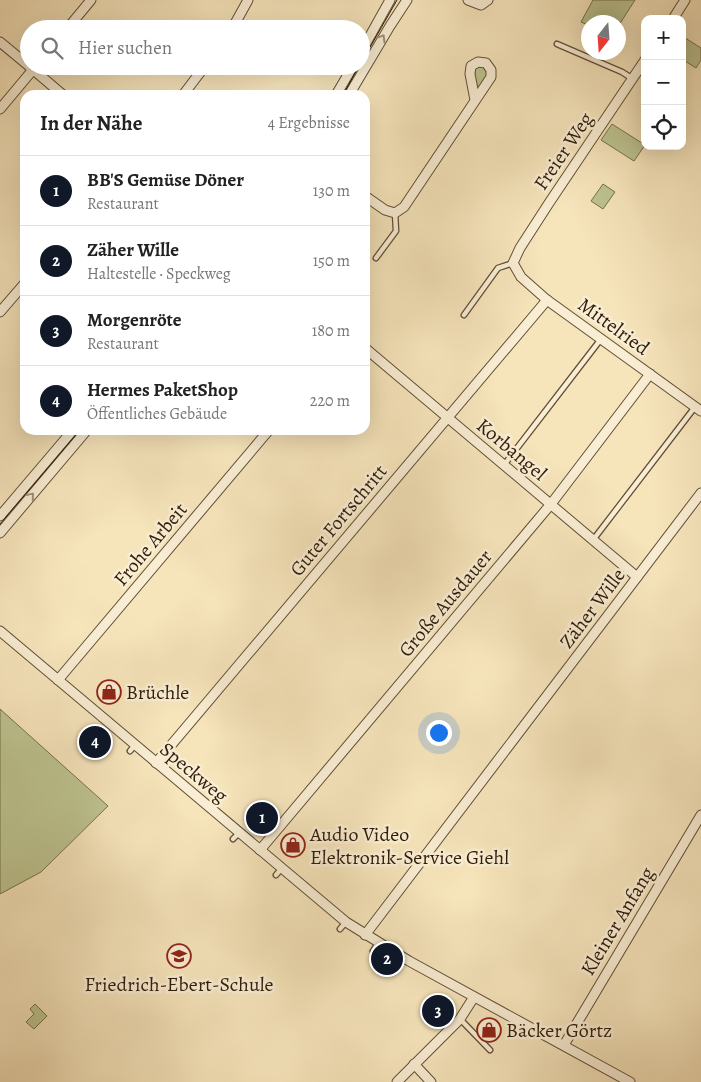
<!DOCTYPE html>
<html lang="de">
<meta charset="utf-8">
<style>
body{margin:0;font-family:Alegreya,serif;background:#f2f2f2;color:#222}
.controls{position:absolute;right:15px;top:15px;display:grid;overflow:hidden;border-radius:10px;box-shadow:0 5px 20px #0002}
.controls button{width:45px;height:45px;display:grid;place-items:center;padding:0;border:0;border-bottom:1px solid #e0e0e0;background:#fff;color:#222;font:25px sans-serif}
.compass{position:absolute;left:581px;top:15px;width:45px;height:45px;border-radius:50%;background:#fff;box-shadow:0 5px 20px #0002;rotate:197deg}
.you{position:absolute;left:438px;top:732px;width:18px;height:18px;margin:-12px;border:4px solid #fff;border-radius:50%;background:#1a73e8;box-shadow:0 0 0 8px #1a73e833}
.badge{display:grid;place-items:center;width:32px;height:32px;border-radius:50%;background:#111827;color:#fff;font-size:16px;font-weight:700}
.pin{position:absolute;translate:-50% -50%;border:2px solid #fff;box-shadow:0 1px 5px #0006}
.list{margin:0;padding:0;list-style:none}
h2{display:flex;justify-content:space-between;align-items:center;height:65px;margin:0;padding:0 20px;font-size:21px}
h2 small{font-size:16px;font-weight:400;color:#767676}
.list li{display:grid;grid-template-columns:32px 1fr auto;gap:15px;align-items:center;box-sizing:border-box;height:70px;padding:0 20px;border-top:1px solid #e0e0e0}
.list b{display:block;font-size:19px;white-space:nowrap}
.list p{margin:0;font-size:16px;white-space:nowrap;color:#767676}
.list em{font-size:16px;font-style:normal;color:#767676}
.icon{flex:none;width:28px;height:28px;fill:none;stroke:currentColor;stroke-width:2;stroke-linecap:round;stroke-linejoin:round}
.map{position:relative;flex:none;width:701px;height:1082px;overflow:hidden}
.search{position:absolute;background:#fff;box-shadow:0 5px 20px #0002;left:20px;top:20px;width:350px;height:55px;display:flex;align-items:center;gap:12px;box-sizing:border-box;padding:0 18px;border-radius:28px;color:#767676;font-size:19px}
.panel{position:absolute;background:#fff;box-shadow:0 5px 20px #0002;left:20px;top:90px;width:350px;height:345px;border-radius:15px}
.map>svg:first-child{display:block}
.green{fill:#bdc490;stroke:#76704c}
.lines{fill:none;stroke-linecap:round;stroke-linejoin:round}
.lane-casing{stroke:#604e36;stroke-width:7}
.street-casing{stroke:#604e36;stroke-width:11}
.lane{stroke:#f9edd3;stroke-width:4.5}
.street{stroke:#f9edd3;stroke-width:9}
.tram{stroke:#2e1c09;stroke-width:1}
.oneway{stroke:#9e8f78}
.labels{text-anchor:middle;stroke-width:5;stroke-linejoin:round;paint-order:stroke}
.street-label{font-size:20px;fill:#2e1c09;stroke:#f9edd3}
.poi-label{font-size:20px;fill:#2e1c09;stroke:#f9edd3;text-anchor:start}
</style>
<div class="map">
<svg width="701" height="1082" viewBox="0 0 701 1082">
<rect width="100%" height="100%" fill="#f6e4bb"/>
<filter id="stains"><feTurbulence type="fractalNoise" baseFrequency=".004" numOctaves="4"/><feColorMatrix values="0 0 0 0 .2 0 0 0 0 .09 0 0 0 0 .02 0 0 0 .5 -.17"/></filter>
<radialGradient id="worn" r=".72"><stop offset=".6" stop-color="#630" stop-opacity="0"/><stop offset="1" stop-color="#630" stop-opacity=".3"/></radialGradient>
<g class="green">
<polygon points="593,0 635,0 619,25 618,22 588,22 588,25 581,22"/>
<polygon points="682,36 701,48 701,60 696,68 682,59"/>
<polygon points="478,64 484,65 487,75 478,90 473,70"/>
<polygon points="612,124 645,145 634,161 601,140"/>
<polygon points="603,184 615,192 603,209 591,201"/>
<polygon points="0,709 108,806 41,872 0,894"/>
<polygon points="35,1004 47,1016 34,1029 26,1022 34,1014 30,1009"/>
</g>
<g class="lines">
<g class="lane-casing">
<g id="lane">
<polyline points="557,44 622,72 633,79"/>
<polyline points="376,258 396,231 395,213"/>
<polyline points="464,315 498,268 513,263"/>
<polyline points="504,465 601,339"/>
<polyline points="593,540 695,407"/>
<polyline points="130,751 135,745"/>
<polyline points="233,839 239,833"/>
<polyline points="276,875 282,868"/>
<polyline points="340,929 346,922"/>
<polyline points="373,951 378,943"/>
<polyline points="460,1019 490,1050"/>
</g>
</g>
<g class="street-casing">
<g id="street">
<polyline points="468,0 481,5 488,0"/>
<polyline points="673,19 685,0"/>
<polyline points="67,29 91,0"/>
<polyline points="232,29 248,0"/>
<polyline points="0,42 29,66"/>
<polyline points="361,52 390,0"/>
<polyline points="645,60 549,203 520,248 513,263 521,277 547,300 701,411"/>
<polyline points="29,66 63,95"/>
<polyline points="183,95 205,66"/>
<polyline points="336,95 353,66"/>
<polyline points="349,95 390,26 407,0"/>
<polyline points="0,109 36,66"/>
<polyline points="365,196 385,210 395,213 404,207 491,77 491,70 486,63 478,62 471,66 470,74 475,100"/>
<polyline points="0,312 25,283"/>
<polyline points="365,348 637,577"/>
<polyline points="0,516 73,430"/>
<polyline points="0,533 87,430"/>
<polyline points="0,631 346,922 409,961 630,1082"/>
<polyline points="58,680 269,430"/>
<polyline points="156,763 547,300"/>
<polyline points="260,850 551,504 650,374"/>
<polyline points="365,935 701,493"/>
<polyline points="564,1045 701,815"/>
<polyline points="414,1064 431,1082"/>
<polyline points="397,1082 460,1019 474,997"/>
</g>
</g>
<use href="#lane" class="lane"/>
<use href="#street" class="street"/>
<g class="tram">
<polyline points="361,63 397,0"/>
<polyline points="343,95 359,66"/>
<polyline points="0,524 80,430"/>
</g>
</g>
<defs><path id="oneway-chevron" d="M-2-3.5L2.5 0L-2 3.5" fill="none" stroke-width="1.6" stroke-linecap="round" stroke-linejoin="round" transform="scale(1.25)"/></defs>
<g class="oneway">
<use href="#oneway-chevron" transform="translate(382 38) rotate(-59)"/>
<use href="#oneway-chevron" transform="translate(31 496) rotate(-50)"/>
</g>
<defs>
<g id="shop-ring" transform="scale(1.25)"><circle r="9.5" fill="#f9edd3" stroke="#8f2418" stroke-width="1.5"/><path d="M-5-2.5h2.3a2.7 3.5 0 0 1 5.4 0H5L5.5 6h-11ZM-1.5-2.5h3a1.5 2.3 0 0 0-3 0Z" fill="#8f2418"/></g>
<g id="school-ring" transform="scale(1.25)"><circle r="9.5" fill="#f9edd3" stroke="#8f2418" stroke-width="1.5"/><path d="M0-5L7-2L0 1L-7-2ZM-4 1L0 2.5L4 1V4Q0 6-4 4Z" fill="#8f2418"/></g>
</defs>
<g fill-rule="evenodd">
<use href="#shop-ring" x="109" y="692"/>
<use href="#shop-ring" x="293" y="845"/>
<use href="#school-ring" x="179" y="956"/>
<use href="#shop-ring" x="489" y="1030"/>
</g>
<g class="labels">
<g class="street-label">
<text transform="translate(563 151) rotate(-56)" y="7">Freier Weg</text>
<text transform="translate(614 326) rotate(36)" y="7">Mittelried</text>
<text transform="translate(512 449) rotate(40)" y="7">Korbangel</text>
<text transform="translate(338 520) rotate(-50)" y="7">Guter Fortschritt</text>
<text transform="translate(150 544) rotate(-50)" y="7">Frohe Arbeit</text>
<text transform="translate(445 603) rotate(-50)" y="7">Große Ausdauer</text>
<text transform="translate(592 608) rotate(-53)" y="7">Zäher Wille</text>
<text transform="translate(194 772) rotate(40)" y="7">Speckweg</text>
<text transform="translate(617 921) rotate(-59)" y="7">Kleiner Anfang</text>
</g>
<g class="poi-label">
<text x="126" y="699">Brüchle</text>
<text x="310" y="841">Audio Video<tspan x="310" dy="23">Elektronik-Service Giehl</tspan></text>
<text x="179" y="991" text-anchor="middle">Friedrich-Ebert-Schule</text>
<text x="506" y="1037">Bäcker Görtz</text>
</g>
</g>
<rect width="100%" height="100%" filter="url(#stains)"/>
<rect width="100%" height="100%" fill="url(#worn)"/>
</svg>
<div class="controls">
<button>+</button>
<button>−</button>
<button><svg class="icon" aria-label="locate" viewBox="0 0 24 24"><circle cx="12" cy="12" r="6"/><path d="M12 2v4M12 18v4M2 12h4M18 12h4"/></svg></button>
</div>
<svg class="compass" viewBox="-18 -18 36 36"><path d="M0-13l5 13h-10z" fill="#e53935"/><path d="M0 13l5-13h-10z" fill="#767676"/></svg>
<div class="you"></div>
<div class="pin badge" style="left:262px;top:818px">1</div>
<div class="pin badge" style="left:387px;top:959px">2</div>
<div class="pin badge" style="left:438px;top:1011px">3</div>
<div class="pin badge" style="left:95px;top:742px">4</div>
<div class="search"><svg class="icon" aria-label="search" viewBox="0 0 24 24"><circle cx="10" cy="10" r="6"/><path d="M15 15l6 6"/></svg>Hier suchen</div>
<section class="panel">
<h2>In der Nähe<small>4 Ergebnisse</small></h2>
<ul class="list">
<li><span class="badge">1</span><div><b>BB'S Gemüse Döner</b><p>Restaurant</p></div><em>130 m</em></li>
<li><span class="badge">2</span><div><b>Zäher Wille</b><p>Haltestelle · Speckweg</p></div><em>150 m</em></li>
<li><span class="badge">3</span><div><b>Morgenröte</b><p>Restaurant</p></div><em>180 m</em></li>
<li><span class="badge">4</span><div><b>Hermes PaketShop</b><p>Öffentliches Gebäude</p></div><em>220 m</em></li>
</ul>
</section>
</div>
